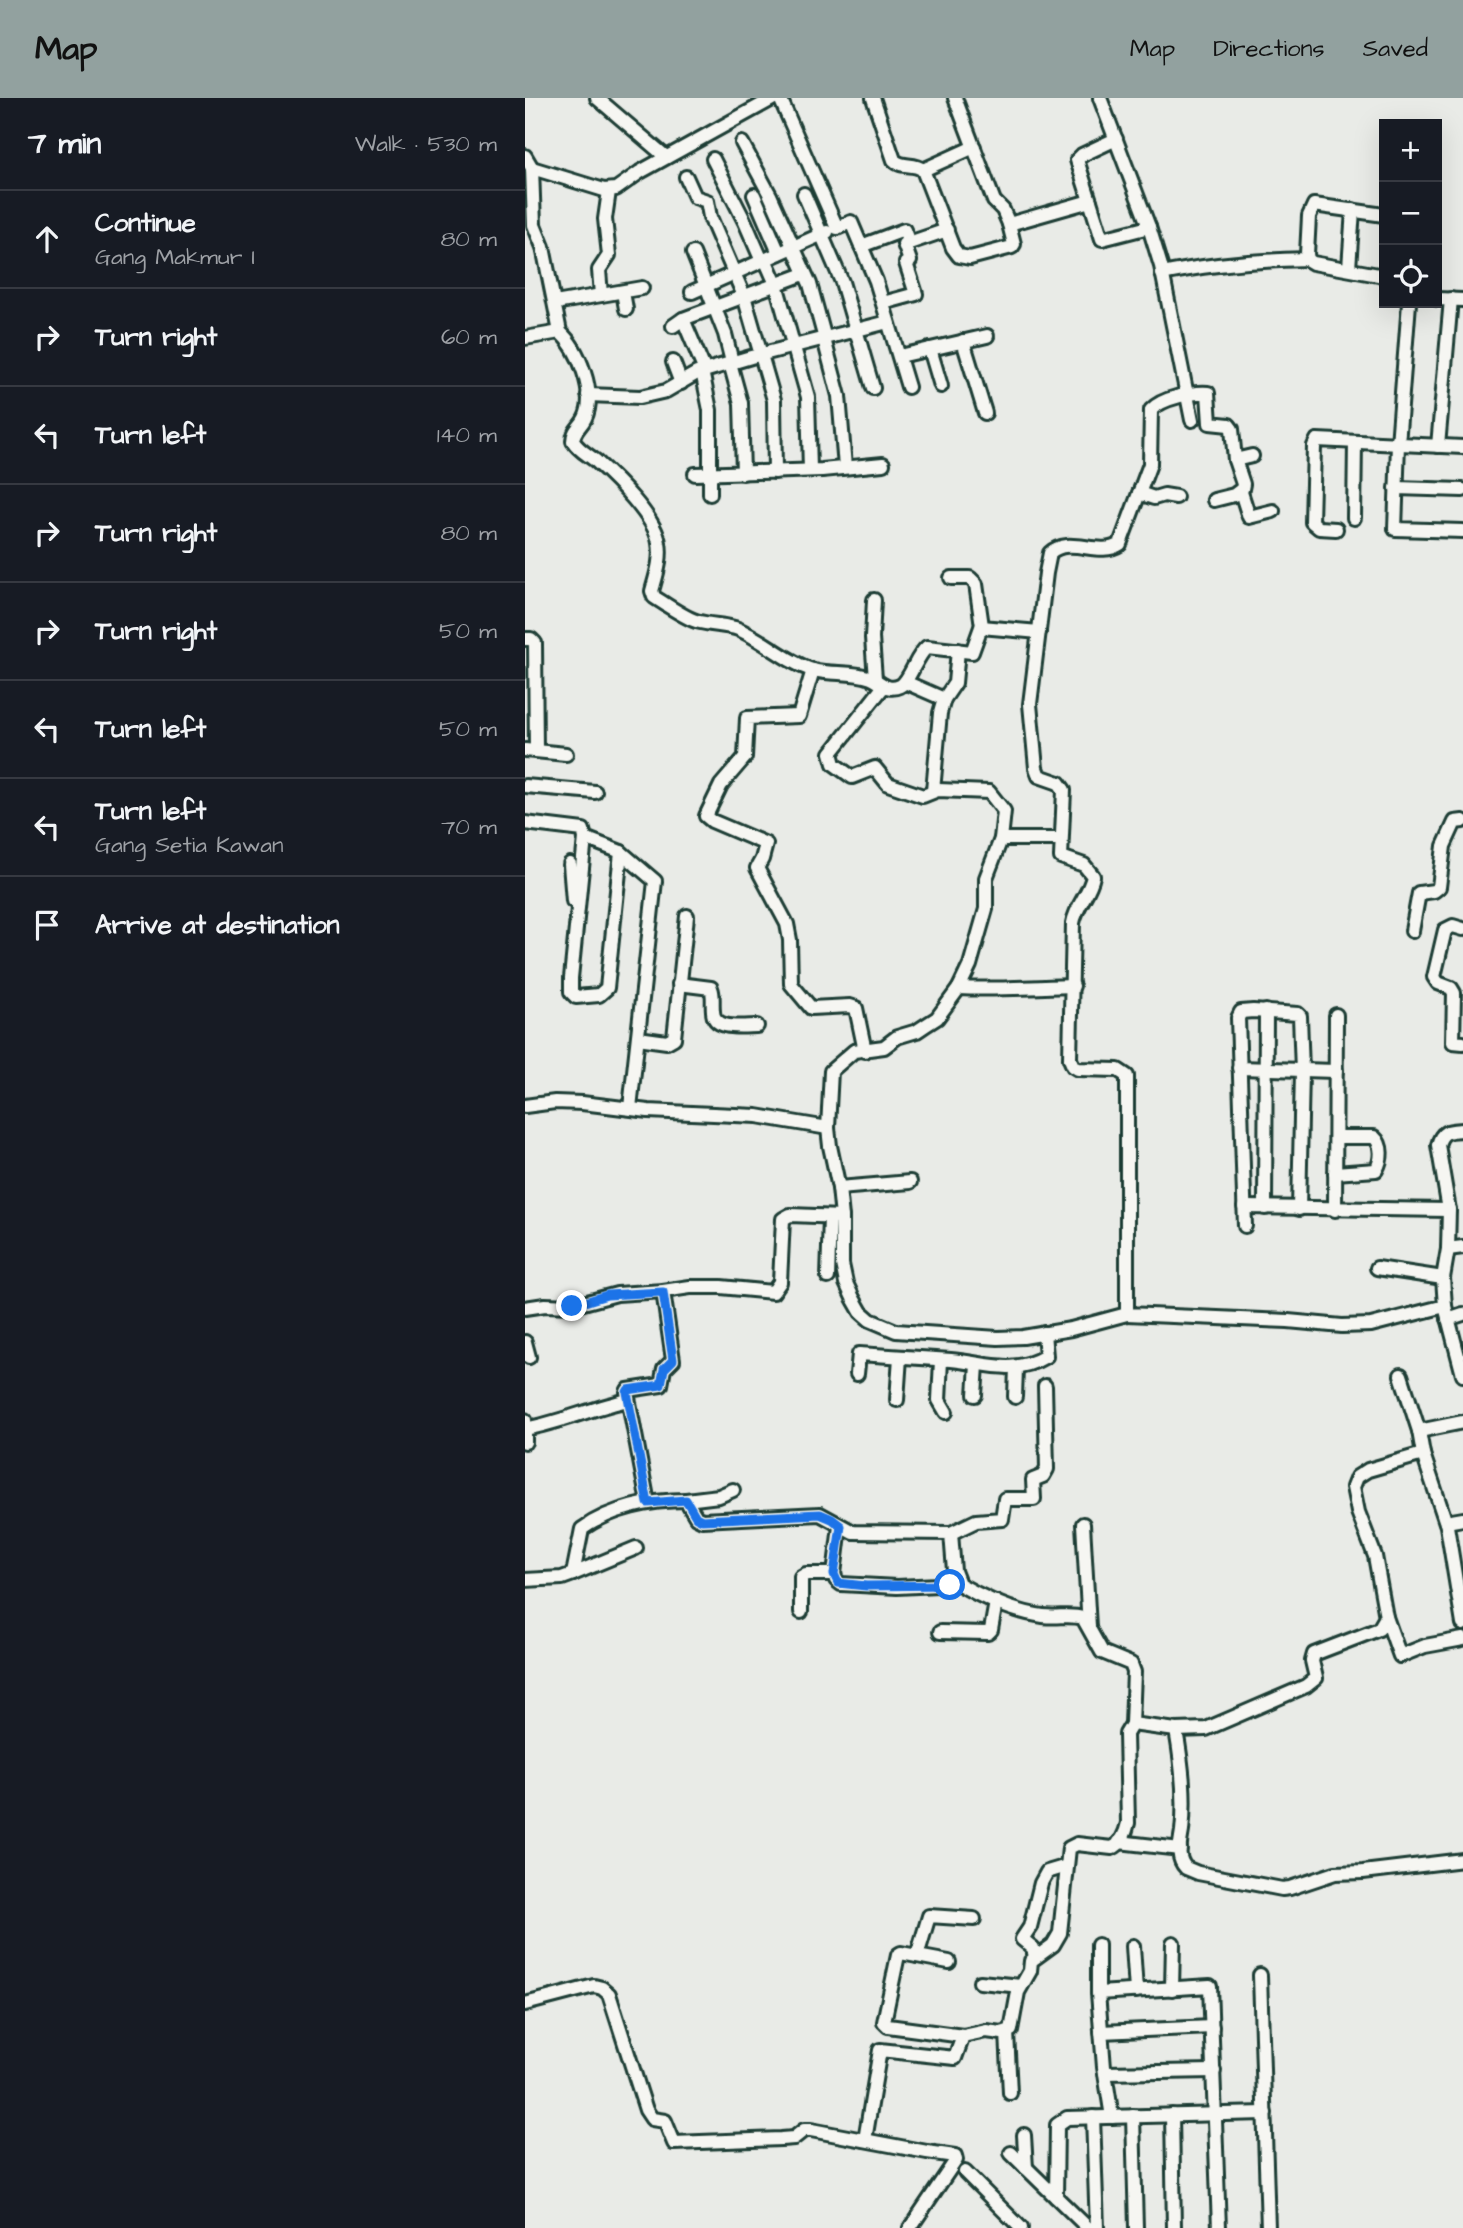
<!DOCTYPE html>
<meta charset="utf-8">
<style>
body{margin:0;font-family:"Architects Daughter",sans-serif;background:#242831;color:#f1f3f6}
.controls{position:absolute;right:21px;top:21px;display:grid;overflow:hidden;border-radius:0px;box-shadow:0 7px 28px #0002}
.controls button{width:63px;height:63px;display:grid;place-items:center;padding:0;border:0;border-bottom:2px solid #363941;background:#171b24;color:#f1f3f6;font:35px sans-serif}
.stop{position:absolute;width:21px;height:21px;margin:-16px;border:5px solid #1a73e8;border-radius:50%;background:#fff}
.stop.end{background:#1a73e8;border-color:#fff;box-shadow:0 2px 7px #0008}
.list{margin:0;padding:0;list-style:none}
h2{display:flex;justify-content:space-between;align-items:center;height:91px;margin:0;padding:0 28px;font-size:30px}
h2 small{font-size:23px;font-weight:400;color:#9ea1a6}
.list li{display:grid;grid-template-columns:46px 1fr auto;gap:21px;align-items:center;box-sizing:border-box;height:98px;padding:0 28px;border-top:2px solid #363941}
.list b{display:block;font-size:26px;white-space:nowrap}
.list p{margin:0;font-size:23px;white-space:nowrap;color:#9ea1a6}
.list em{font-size:23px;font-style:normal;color:#9ea1a6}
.icon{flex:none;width:38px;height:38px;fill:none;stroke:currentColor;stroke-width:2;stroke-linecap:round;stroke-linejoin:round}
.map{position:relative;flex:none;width:938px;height:2130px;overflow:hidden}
header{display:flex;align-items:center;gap:42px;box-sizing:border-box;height:98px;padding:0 35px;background:#92a19f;color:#111}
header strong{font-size:33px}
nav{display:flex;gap:38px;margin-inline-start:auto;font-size:24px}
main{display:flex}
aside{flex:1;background:#171b24}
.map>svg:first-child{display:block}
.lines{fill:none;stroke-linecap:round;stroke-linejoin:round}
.minor-casing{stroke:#1f3d34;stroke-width:18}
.minor{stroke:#f6f6f2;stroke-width:12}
.route{stroke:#1a73e8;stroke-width:9}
</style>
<header>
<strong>Map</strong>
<nav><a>Map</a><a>Directions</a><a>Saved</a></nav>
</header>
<main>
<aside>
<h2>7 min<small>Walk · 530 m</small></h2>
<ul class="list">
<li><svg class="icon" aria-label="ahead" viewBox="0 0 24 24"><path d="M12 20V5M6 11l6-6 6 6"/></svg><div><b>Continue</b><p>Gang Makmur I</p></div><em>80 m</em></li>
<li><svg class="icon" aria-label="right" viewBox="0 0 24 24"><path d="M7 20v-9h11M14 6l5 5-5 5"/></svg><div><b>Turn right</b></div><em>60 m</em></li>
<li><svg class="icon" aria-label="left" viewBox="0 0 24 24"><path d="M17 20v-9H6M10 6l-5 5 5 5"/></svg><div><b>Turn left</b></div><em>140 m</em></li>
<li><svg class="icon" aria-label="right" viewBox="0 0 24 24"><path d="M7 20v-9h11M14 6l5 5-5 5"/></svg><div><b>Turn right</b></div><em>80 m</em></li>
<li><svg class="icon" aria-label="right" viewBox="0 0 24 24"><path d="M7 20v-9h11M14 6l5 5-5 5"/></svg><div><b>Turn right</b></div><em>50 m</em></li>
<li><svg class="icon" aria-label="left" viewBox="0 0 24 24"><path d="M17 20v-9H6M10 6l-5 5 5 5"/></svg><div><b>Turn left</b></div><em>50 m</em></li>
<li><svg class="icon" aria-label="left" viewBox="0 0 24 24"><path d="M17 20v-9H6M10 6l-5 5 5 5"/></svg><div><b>Turn left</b><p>Gang Setia Kawan</p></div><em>70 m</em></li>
<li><svg class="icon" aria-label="arrive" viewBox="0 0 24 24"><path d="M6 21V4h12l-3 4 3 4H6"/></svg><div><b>Arrive at destination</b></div></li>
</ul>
</aside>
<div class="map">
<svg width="938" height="2130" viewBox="0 0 938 2130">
<rect width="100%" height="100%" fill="#e9ebe7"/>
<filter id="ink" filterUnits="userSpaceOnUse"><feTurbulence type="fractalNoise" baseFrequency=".0143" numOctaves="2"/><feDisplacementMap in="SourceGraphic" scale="14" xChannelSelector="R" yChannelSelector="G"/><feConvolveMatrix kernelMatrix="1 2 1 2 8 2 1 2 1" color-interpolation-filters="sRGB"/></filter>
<g filter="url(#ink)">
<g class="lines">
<g class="minor-casing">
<g id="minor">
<polyline points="72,0 141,59"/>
<polyline points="255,0 312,130 326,124 351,183 383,289"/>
<path d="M348,0L369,62C377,71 389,64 398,72L428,150L434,158L445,160L487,149L489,146L484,126"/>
<polyline points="430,0 469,103 478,112 484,126 565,103 577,141 624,129"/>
<polyline points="575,0 624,129 636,168 667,322"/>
<polyline points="217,45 245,97 285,186 300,241"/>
<path d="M0,58L7,70L9,127L18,149L35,234C53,250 72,295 60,320C56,329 48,332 48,343C54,353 64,357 72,364C91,381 131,420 134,445C137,461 131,478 127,493L129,499C140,506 160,520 171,523C184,527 203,527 213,531C237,541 266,567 288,572C306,577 328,573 346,580C356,584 362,594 375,588C385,583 391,558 402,549L447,554L456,529L514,534"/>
<polyline points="188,61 220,124 237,163"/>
<polyline points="7,70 79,92 91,91 115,74 249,0"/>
<polyline points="398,72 449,49"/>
<polyline points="161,79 170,99 182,103 185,119 219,198 249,302 250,374"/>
<polyline points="279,96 317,184 348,290"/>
<polyline points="229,97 254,155"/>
<polyline points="565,103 552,62 557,57 591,41"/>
<polyline points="859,117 789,107 784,118 782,156 783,162 788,165 859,178"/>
<polyline points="336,148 379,132 384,145 422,132"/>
<polyline points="168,155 200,236 207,264"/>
<polyline points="240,161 251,186 283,299 285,372"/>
<polyline points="824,170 828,112"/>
<path d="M637,176C685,166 734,162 783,161"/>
<polyline points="98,194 101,211"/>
<polyline points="167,194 302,134"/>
<polyline points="76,197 74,172 84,157 80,121 84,93"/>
<polyline points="912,201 938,202"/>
<polyline points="30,205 117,190"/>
<polyline points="358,205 391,196 381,165 385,163 379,146 383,143"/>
<polyline points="884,205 873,346 870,431 938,433"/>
<polyline points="158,221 180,273"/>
<polyline points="148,228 158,221 279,176"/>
<polyline points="0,240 35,234"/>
<polyline points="299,241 314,298 320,369"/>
<polyline points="438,243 460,315"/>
<polyline points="405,251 416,288"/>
<polyline points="375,258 462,238"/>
<polyline points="148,264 156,285"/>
<polyline points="205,265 216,305 218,375"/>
<polyline points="177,273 185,312 185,396"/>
<polyline points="63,297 115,299 141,293 172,275 226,259 363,224"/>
<polyline points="913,348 926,201"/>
<path d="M727,358L710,362L707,331L704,327L685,325L683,295C667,294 637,300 626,312L625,366L595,446C574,460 544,437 525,455L521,475L505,606L511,670L514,678L534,685L539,692L536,759L559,767L568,778C565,795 551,807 548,825L545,961L548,968L553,971L593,972L602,978V1216L763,1223L817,1228L846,1227L920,1208L918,1180L923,1151L924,1112L913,1047C917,1032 924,1033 938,1032"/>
<polyline points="170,376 297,372 358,366"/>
<polyline points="871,390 938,392"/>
<polyline points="716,394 724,419 748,413"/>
<polyline points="614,395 629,400 639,397 651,399"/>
<polyline points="689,402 709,397 717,391 718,386 710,362"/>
<polyline points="829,420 830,344"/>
<polyline points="811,431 794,430 787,424 789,348 792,342 938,349"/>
<polyline points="426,480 445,480 451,486 457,528"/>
<polyline points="349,502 347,540 350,581"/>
<polyline points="0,541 6,541 10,545 11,653"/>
<polyline points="288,572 274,618 222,620 220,659 196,687 181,718 187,723 241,746 237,761 232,770 262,826 265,842 266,886 286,910 325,908 331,910 340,953"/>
<polyline points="380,584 419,601"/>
<polyline points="359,588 306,655 309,666 327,679 350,670 363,686 398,698 413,692 464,694 479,713 476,741 461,780 461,811 445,867 434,890 412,920 401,927 392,933 372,939 359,949 329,953 306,973 303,1030 305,1048 314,1090 317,1119 317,1166 321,1185 328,1200 336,1214 345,1222 371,1233 473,1240 498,1239 546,1231 602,1216"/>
<polyline points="0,652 41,656"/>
<polyline points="0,688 70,694"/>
<polyline points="408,693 415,615 419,601 430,585 433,552"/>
<polyline points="0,725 58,732 60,740 96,754 130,783 105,1010"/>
<polyline points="60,740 46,880 46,894 51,899 74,897 82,890 96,754"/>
<polyline points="476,741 536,741"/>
<polyline points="45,766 48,803"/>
<polyline points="938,831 928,828 920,832 909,879 913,885 926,890 929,895 928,944 938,945"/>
<polyline points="887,833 894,795 909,793 914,789 919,748 930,724 938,723"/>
<path d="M154,886L186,890C189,897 187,904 188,913C188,933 218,928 232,928"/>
<path d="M434,890C472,892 509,889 548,888"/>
<polyline points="113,940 142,944 149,940 162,818"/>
<polyline points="714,970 811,973"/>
<polyline points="0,1008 30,1004 57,1005 123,1013 232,1018 303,1030"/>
<path d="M810,1075L851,1072C857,1062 858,1047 849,1039H811"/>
<polyline points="314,1090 385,1084"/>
<polyline points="719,1109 924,1112"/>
<polyline points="740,1110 741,913"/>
<polyline points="810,1112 811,917"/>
<polyline points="720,1128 713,920 716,914 728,913 773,916 775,918 777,973 774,1111"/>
<polyline points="923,1151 938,1149"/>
<polyline points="852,1170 918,1180"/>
<polyline points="303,1179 305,1119"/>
<polyline points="920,1208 938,1277"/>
<polyline points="0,1210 20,1207 47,1208 92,1196 138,1193 165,1189 196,1189 248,1194 255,1184 258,1121 265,1117 317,1119"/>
<polyline points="923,1221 938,1216"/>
<polyline points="0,1244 4,1259"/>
<polyline points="416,1262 414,1302 421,1314"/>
<path d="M332,1276L334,1256C365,1258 396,1260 426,1262C461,1265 488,1278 521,1258L519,1235"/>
<polyline points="876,1277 894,1333 898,1356 922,1428 938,1526"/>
<polyline points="450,1297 452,1267"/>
<polyline points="490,1299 491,1269"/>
<polyline points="372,1302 375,1259"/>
<polyline points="0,1322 0,1344"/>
<path d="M0,1331C36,1324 68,1310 103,1302"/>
<polyline points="894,1333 938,1324"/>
<polyline points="898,1356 843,1372 832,1379 828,1389 833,1414 850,1458 861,1519 875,1558 900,1548 938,1541"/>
<polyline points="161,1402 194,1398 208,1392"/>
<polyline points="123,1405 102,1294 103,1292 136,1287 139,1271 148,1262 138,1193"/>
<polyline points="921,1424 938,1421"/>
<polyline points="558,1426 564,1529"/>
<polyline points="426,1435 451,1423 477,1421 480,1401 509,1401 508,1382 518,1378 522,1371 520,1288"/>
<polyline points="48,1476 111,1450"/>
<polyline points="309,1476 311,1482 316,1486 372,1489 434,1486"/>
<path d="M0,1482L37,1480L48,1476L57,1431C86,1410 126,1402 161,1402L171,1419L177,1422L295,1416L328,1434L426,1435L429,1473L434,1486C460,1501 488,1514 518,1518C532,1520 545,1516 558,1520L577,1554L606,1566L609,1574L607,1626L651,1632C657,1666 661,1699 657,1733C655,1746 651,1760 661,1770L673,1775L757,1791L765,1790L810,1775L838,1774L938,1762"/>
<polyline points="276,1514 276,1479 281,1476 309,1476 315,1428"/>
<polyline points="415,1534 463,1535 466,1532 471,1504"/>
<polyline points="651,1632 681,1631 781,1588 791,1580 787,1563 789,1556 854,1531 861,1519"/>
<polyline points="594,1744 655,1751"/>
<polyline points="608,1848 611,1893"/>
<polyline points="392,1858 404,1818 449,1821"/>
<polyline points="510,1859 508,1850 497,1841 505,1829 516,1785 522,1774 542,1768"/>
<polyline points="424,1864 376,1855 373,1857 359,1924 363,1928 438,1938"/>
<polyline points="735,1877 743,2130"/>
<polyline points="455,1884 496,1888"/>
<polyline points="647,1891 648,1845"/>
<polyline points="573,1895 573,1847"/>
<polyline points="0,1906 69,1888 77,1890 84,1896 121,2012 127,2021 140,2023 149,2045 256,2041 269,2040 279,2032 286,2032 402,2054 430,2058 431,2062 385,2130"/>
<polyline points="482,1934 485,1995"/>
<polyline points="576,1934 687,1929"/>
<polyline points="580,1975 689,1973"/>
<polyline points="647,2017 649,2130"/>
<polyline points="608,2018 611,2130"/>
<polyline points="568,2019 572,2130"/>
<polyline points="587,2019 579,1969 573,1895 685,1888 694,2130"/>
<polyline points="499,2037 501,2070"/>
<path d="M340,2042L355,1952L430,1960L438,1938L461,1933L477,1935L486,1932L493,1894L505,1873L506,1863L528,1847L535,1835L544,1750L552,1746L587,1750C596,1747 601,1734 603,1725L601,1636L607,1626"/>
<polyline points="486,2055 531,2099 532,2027 542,2020 740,2015"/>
<polyline points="440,2074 496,2130"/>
<polyline points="531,2099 563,2130"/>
</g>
</g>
<use href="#minor" class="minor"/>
</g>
</g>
<g class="lines" filter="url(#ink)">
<polyline class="route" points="47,1208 82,1197 138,1194 148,1262 139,1271 136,1287 103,1292 102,1294 123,1405 161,1402 171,1419 177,1422 295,1416 307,1421 316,1428 309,1476 313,1485 341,1488 425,1487"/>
</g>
</svg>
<div class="controls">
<button>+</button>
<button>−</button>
<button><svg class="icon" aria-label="locate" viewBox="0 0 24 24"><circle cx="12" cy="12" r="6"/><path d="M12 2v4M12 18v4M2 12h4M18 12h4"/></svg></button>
</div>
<div class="stop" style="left:425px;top:1487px"></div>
<div class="stop end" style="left:47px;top:1208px"></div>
</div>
</main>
